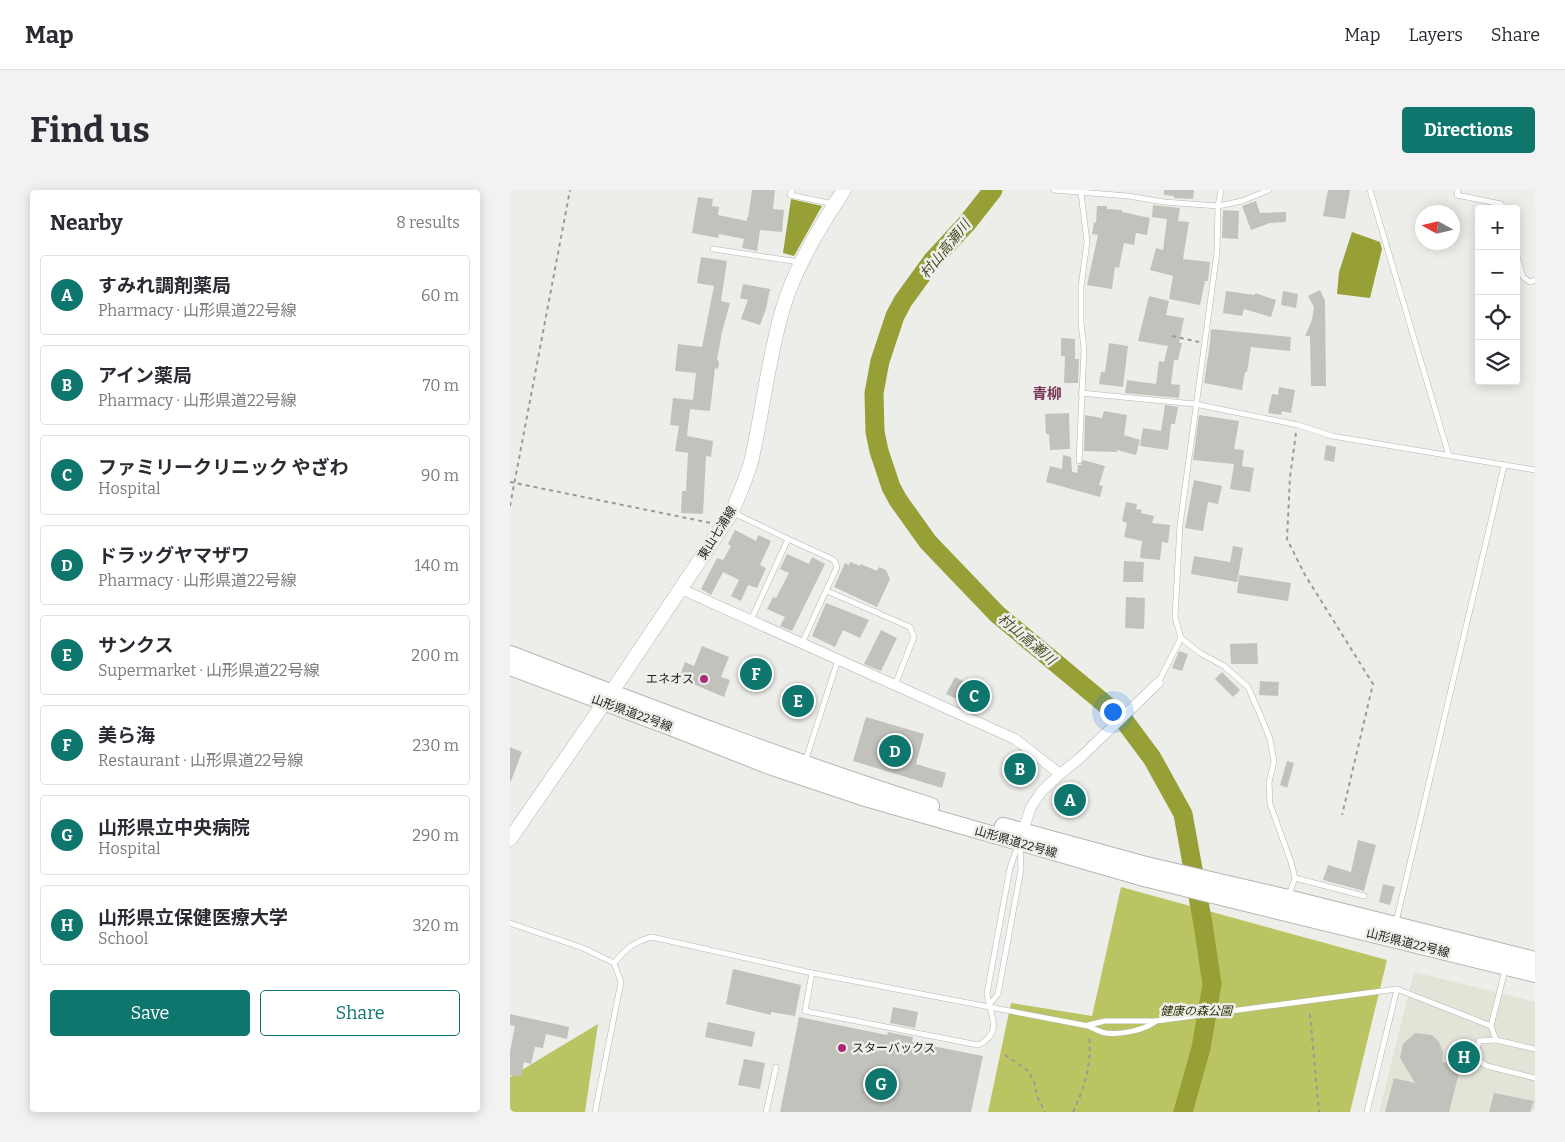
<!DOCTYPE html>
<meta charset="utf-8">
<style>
body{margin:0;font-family:Bitter,"Noto Sans JP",serif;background:#f2f2f3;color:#2b2b33}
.controls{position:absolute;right:15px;top:15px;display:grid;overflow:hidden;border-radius:5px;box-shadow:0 2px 12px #0003}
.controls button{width:45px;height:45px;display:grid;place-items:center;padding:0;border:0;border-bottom:1px solid #e1e1e2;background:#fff;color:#2b2b33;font:25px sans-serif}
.compass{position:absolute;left:905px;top:15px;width:45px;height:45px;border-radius:50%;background:#fff;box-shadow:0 2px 12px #0003;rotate:278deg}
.you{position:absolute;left:602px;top:521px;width:18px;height:18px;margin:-12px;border:4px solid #fff;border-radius:50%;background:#1a73e8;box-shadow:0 0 0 8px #1a73e833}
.badge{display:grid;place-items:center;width:32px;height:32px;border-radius:50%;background:#0f766e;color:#fff;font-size:16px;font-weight:700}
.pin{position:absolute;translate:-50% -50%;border:2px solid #fff;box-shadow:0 1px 5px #0006}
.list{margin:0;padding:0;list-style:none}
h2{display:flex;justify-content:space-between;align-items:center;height:65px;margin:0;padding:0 20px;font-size:21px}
h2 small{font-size:16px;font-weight:400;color:#7c7c81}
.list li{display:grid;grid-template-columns:32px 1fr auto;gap:15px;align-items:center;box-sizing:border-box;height:80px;margin:0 10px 10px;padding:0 10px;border:1px solid #e1e1e2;border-radius:5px}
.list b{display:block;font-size:19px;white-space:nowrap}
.list p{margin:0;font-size:16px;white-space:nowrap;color:#7c7c81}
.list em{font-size:16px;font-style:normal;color:#7c7c81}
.actions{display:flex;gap:10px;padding:15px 20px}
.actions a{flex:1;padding:11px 0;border:1px solid #0f766e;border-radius:5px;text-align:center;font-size:18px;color:#0f766e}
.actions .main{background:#0f766e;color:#fff}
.icon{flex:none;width:28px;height:28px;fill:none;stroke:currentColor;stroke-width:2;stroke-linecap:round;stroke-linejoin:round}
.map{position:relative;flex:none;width:1025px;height:922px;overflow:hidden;border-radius:5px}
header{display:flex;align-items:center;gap:30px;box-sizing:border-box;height:70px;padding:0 25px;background:#fff;border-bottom:1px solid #e1e1e2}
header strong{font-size:24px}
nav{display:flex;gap:28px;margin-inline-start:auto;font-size:18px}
.intro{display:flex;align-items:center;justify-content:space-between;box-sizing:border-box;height:120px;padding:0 30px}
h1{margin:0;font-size:35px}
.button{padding:12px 22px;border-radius:5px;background:#0f766e;color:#fff;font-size:18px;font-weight:700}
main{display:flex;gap:30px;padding:0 30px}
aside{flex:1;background:#fff;border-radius:5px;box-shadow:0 2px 12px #0003}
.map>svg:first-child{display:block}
.built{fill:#e2e4d8}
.green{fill:#bac462}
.water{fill:#97a037}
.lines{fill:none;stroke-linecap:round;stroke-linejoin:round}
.river{stroke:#97a037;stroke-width:19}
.building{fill:#c1c2bc}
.service-casing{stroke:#b5b6b1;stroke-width:6}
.minor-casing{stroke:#b5b6b1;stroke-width:11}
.secondary-casing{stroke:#b5b6b1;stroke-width:15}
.primary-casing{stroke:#b5b6b1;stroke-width:18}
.path{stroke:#9a9a96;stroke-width:2;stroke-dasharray:4 4;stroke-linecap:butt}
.service{stroke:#fff;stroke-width:5}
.minor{stroke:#fff;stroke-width:10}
.secondary{stroke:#fff;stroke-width:14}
.primary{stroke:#fff;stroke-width:16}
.poi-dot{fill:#ac2a76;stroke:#edeee9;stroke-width:2}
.labels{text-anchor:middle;stroke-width:5;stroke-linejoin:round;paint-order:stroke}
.street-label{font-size:12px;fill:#222220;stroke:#edeee9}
.poi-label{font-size:12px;fill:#222220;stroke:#edeee9;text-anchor:end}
.park-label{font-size:12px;font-style:italic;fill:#2d3004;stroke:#edeee9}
.water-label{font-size:14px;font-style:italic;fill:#494e23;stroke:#edeee9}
.quarter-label{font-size:15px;font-weight:bold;fill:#7a395b;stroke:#edeee9}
</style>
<header>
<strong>Map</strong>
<nav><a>Map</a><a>Layers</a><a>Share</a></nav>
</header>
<div class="intro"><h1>Find us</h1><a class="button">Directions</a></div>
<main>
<aside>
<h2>Nearby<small>8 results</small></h2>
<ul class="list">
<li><span class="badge">A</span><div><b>すみれ調剤薬局</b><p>Pharmacy · 山形県道22号線</p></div><em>60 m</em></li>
<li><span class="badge">B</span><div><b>アイン薬局</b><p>Pharmacy · 山形県道22号線</p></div><em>70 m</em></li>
<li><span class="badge">C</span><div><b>ファミリークリニック やざわ</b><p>Hospital</p></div><em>90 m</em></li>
<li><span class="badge">D</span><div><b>ドラッグヤマザワ</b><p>Pharmacy · 山形県道22号線</p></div><em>140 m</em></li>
<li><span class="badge">E</span><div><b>サンクス</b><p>Supermarket · 山形県道22号線</p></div><em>200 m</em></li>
<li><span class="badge">F</span><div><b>美ら海</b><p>Restaurant · 山形県道22号線</p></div><em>230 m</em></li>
<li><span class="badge">G</span><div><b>山形県立中央病院</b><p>Hospital</p></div><em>290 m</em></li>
<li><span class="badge">H</span><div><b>山形県立保健医療大学</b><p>School</p></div><em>320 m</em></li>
</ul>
<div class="actions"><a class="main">Save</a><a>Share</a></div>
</aside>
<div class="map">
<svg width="1025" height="922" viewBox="0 0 1025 922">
<rect width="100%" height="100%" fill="#edeee9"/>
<polygon class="built" points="904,782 1025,812 1025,922 869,922"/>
<g class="green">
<polygon points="611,697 877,770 840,922 478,922 501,813 582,826"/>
<polygon points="88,834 75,922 0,922 0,887"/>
</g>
<g class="water">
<polygon points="281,9 312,16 284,66 273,63"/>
<polygon points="842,42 870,52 872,59 860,108 827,104 829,82"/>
</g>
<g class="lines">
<polyline class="river" points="483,0 457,33 422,71 393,111 385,126 370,171 364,203 365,242 369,261 381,297 388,310 418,352 487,424 613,529 642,568 673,624 693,734 702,794 691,858 673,922"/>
</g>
<g class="building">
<polygon points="242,0 265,0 263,19 274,20 272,42 250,40 247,61 232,58 234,49 209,44 208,48 182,43 188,7 203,9 202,16 209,17 208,25 237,31 237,27 238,28"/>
<polygon points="654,0 684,0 683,9 664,8 664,6 654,5"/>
<polygon points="818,0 840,0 835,29 813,26"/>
<polygon points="746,11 750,23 776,22 776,32 760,33 741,40 732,16"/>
<polygon points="643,15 670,18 668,31 679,32 673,69 700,72 698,91 695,91 690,115 659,109 663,86 640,80 646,58 653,60 657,29 642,27"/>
<polygon points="587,16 597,16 597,19 612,20 612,22 640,28 637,45 626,43 624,55 614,53 609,78 605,77 602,99 577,95 588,45 582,44 584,32 586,33"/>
<polygon points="713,20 729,21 728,49 712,48"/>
<polygon points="191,67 217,71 211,111 220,113 212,142 207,170 209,171 208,179 205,178 200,221 180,219 177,246 203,251 201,267 196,266 193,324 171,323 172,301 176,301 178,263 165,261 169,236 160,235 163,208 183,210 186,183 165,181 168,154 192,157 204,96 187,93"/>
<polygon points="233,94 260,99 256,119 250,135 231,129 238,110 230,108"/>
<polygon points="810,100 815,111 816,196 801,196 800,146 795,146 802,130 804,117 798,106"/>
<polygon points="716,101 745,105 745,103 766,110 761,127 734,119 732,126 713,123"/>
<polygon points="773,101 788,104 786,118 771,115"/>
<polygon points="639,106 659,111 656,125 674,128 669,153 672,153 668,170 664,170 661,194 670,195 669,208 615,203 617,190 646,194 649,171 654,172 658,156 628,151"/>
<polygon points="701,139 781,147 780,161 741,157 737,182 735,182 732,200 694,193 700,153"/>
<polygon points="551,148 565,149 565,169 569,169 568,193 554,193 555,166 551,166"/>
<polygon points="599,153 618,156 613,197 589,194 591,182 595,182"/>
<polygon points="769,197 785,200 781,223 772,221 771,225 758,223 762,204 768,205"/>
<polygon points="655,215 668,217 665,234 661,234 658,260 630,256 633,238 651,241"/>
<polygon points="594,221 617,225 614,245 630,250 626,265 607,260 607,262 574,261 575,225 592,228"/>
<polygon points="559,223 560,259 540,260 539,244 536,244 535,224"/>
<polygon points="689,225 729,231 724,259 734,260 732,276 744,278 740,302 720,299 724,274 683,270"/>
<polygon points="816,255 826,257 824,272 814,270"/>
<polygon points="553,265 561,267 562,282 567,283 568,275 571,275 573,270 595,276 589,295 593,296 590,307 536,292 540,276 552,279"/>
<polygon points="684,290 712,296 708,314 698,312 693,341 675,338"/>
<polygon points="616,312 627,314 626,319 632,320 631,323 644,326 642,333 660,335 658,353 652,352 650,370 630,368 632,351 614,347 617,333 612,331"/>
<polygon points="225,340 246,351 248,345 261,351 250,375 256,378 247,398 238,395 231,411 221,406 229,390 213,382 201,405 191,399 207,368 213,370 221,356 218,354"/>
<polygon points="723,356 733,358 727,392 681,384 684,366 720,372"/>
<polygon points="277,364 299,374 302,367 315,374 282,441 270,436 275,427 257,419 263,407 266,408 279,383 270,379"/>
<polygon points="614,371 634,372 633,392 613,392"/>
<polygon points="340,372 350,376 351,374 367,381 369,377 376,380 380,389 367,417 324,397 335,373 339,375"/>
<polygon points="729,385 781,393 778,411 727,403"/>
<polygon points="616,407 635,408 634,439 615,438"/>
<polygon points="316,413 359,430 350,448 333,440 325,457 302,446"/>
<polygon points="371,440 387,448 371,481 354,474"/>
<polygon points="747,453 748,474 721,474 720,454"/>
<polygon points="192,456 219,467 211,487 220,490 214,507 169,488 175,472 184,476"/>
<polygon points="669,461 678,464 672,481 662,478"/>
<polygon points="242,472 260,479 252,498 235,490"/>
<polygon points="712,482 730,500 723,507 705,489"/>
<polygon points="445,487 480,504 472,521 436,504"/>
<polygon points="750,491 769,492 768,506 749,505"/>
<polygon points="286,495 301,500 291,527 276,521"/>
<polygon points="356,527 414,544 406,574 436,583 432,598 343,571"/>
<polygon points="0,557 12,562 1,591 0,591"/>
<polygon points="503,565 527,580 519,593 495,578"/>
<polygon points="777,571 784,573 777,598 770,595"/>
<polygon points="559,598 572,613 562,621 549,606"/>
<polygon points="848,650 866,655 854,701 813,690 818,675 841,682"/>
<polygon points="873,694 885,697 880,715 869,712"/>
<polygon points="223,779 291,795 285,826 261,822 261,825 216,814"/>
<polygon points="383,817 408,822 405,838 380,833"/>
<polygon points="0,824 59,837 57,849 36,844 33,858 25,857 21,874 14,872 11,887 0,885 0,862 5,836 0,835"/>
<polygon points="289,827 377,845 378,842 403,847 402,852 473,866 461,922 270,922"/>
<polygon points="198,832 245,842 242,857 195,847"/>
<polygon points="905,843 922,845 929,852 933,862 932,872 951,875 939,922 875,922 884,888 905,893 890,868 893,854"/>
<polygon points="234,869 255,873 250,899 228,895"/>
<polygon points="984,903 1024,911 1020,922 979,922"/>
</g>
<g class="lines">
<g class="service-casing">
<g id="service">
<polyline points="282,0 280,5 324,14"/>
<polyline points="544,0 618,6 654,12 708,16 732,11 759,0"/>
<polyline points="860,0 939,266"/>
<polyline points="948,0 947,5 991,14 993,19"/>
<polyline points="203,59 289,72"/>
<polyline points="1006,63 1013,87 1020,92 1025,90"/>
<polyline points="571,203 685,214 788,235 822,246 1025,280"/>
<polyline points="569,271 574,159 571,133 571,97 577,52 571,3"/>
<polyline points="224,323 278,349 241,430"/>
<polyline points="278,349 324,370 327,377 292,453"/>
<polyline points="317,401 400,437 404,447 385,495"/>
<polyline points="671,448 690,463 714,476 738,497 749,522 760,549 764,572 759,592 760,614 781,672 785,688 779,705"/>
<polyline points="648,493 671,448 665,427 670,335 707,62 708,16 711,0"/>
<polyline points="295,572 328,470"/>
<polyline points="785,688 854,706"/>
<polyline points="886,732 994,276"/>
<polyline points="0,733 73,758 104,773 111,792 85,922"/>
<path d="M104,773C116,759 123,752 142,747L302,783L578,836C583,838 590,842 596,843C611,845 635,840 646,831"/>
<path d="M302,783L295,821L468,855C495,842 479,824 477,803L500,678L508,655"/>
<polyline points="478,816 488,804 511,679 510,655"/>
<polyline points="578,835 595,831 646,831 887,799"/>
<polyline points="981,836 986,850 1025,859"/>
<polyline points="986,850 969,851 965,868 977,876 1025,888"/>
<polyline points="256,922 266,877"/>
<polyline points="857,922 887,799 981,836 995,780"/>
</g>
</g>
<g class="minor-casing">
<g id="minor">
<polyline points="171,399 505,549 550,584"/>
<polyline points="511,646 521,617 532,601 550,584 570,568 648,493"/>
</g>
</g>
<g class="secondary-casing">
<path id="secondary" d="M0,649L101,503L222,322C229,305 236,289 241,272C253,221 258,168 273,118C286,75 310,37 334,0"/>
</g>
<g class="primary-casing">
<g id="primary">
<path d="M0,464C139,517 279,571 421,616"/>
<polyline points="0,477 163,538 262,577 352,607 634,688 1025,784"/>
<polyline points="493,636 636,675 778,708 1025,770"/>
</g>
</g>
<g class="path">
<polyline points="662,146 689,152"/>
<polyline points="786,243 780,287 777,349 795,385 863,494 832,625"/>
<polyline points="0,292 201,333"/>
<polyline points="0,316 60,0"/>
<polyline points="800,824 809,922"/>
<polyline points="495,865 517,880 524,891 527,906 535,922"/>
<path d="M563,922C575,897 582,873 579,845"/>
</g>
<use href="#service" class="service"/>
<use href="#minor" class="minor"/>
<use href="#secondary" class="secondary"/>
<use href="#primary" class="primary"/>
</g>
<g class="poi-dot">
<circle cx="194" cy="489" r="5"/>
<circle cx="332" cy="858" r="5"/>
</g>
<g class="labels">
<g class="street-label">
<text transform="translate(207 343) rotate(-58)" y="4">東山七浦線</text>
<text transform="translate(122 523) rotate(20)" y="4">山形県道22号線</text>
<text transform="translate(506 652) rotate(16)" y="4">山形県道22号線</text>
<text transform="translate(898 753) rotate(14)" y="4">山形県道22号線</text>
</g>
<g class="poi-label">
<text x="184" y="493">エネオス</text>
<text x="342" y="862" text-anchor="start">スターバックス</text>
</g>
<g class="park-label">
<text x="686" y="825">健康の森公園</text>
</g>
<g class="water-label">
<text transform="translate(435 59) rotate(-51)" y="5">村山高瀬川</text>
<text transform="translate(517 449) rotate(40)" y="5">村山高瀬川</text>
</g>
<g class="quarter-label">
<text x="537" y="209">青柳</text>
</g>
</g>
</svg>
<div class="controls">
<button>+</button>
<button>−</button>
<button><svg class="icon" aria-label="locate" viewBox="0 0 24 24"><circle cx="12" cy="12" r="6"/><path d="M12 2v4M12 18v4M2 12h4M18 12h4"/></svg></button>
<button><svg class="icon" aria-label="layers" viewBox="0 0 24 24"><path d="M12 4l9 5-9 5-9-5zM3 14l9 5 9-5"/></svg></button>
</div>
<svg class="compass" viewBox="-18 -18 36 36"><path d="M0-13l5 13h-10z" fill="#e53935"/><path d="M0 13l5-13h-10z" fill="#7c7c81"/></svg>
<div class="you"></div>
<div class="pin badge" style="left:560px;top:610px">A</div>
<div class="pin badge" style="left:510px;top:579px">B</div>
<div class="pin badge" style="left:464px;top:506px">C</div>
<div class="pin badge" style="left:385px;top:561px">D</div>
<div class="pin badge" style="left:288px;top:511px">E</div>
<div class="pin badge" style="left:246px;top:484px">F</div>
<div class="pin badge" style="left:371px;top:894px">G</div>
<div class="pin badge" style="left:954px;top:867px">H</div>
</div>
</main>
